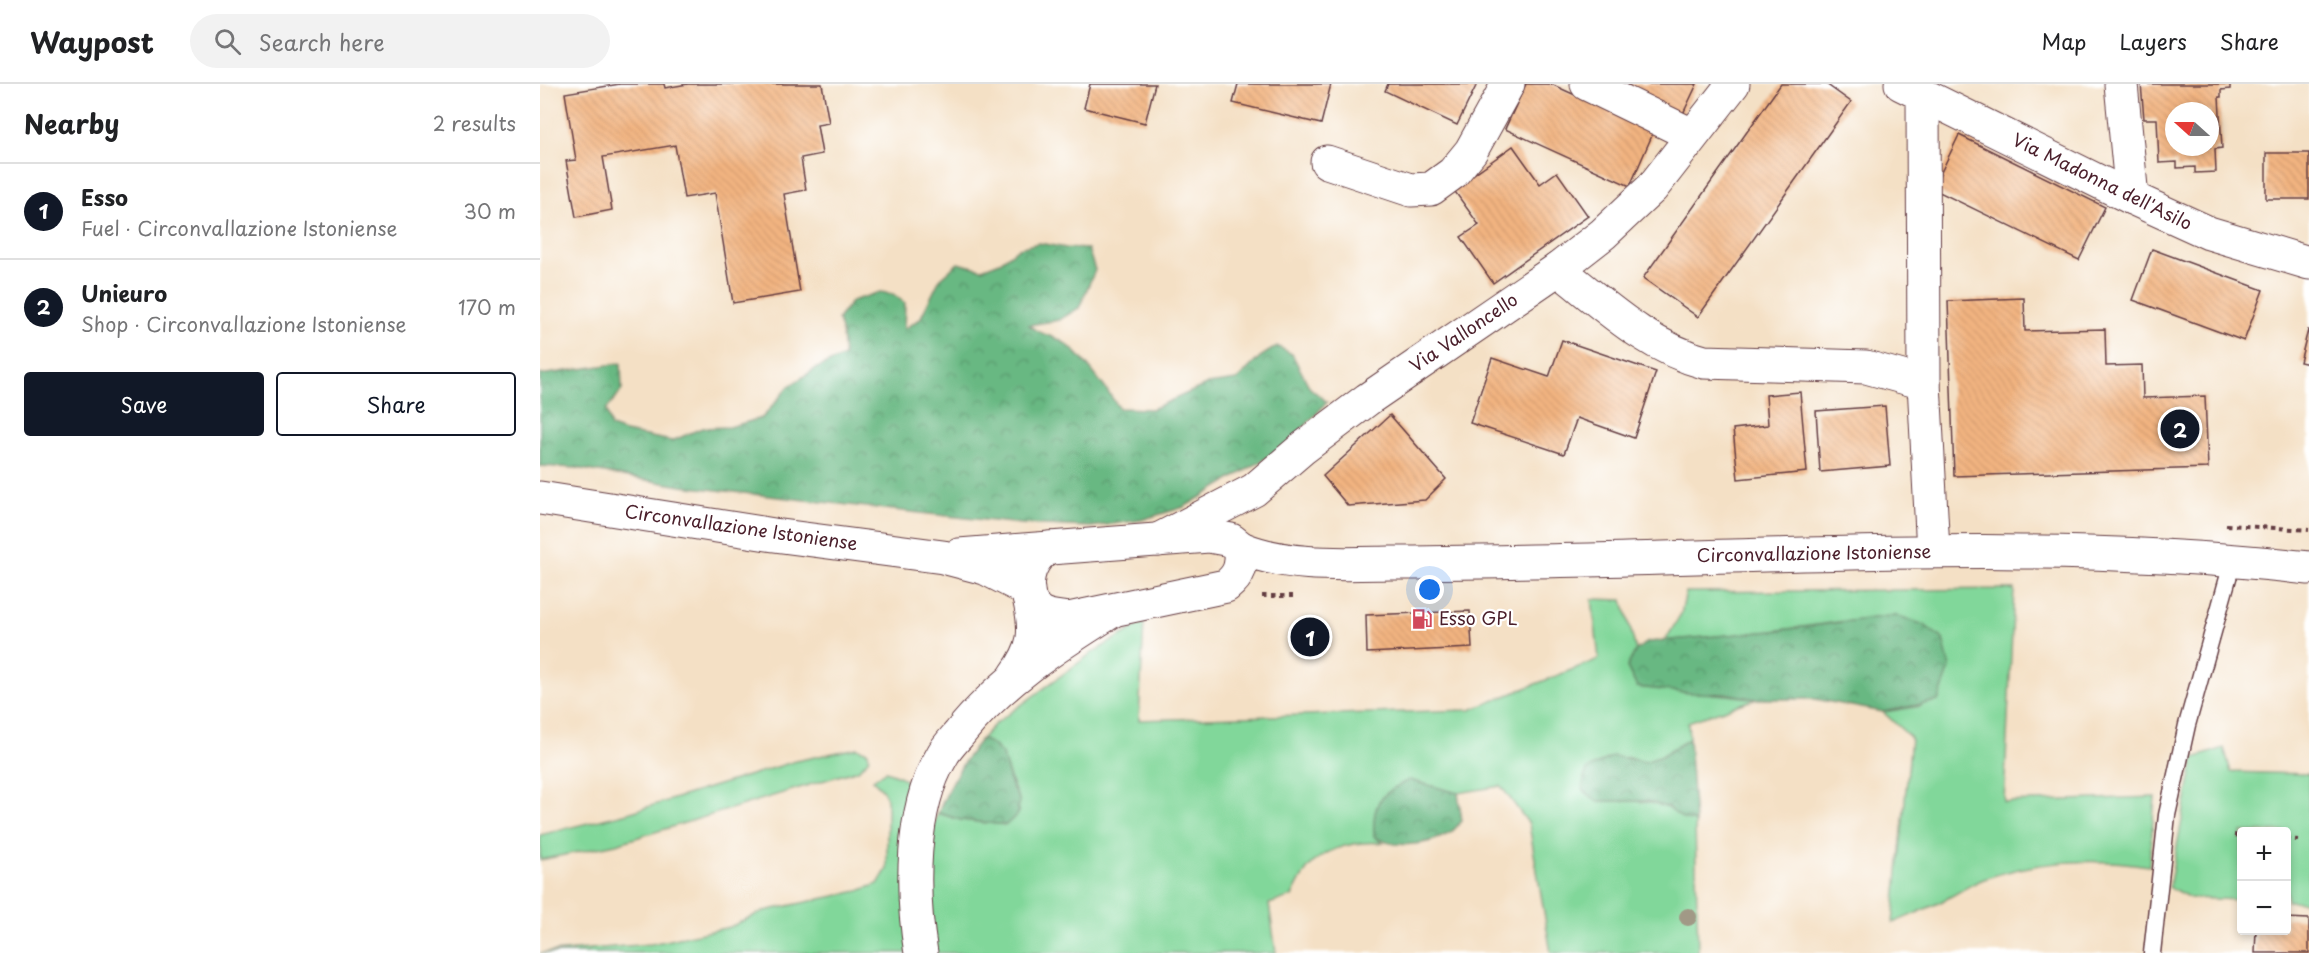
<!DOCTYPE html>
<meta charset="utf-8">
<style>
body{margin:0;font-family:"Playpen Sans",sans-serif;background:#f2f2f2;color:#202124}
.controls{position:absolute;right:18px;bottom:18px;display:grid;overflow:hidden;border-radius:6px;box-shadow:0 3px 9px #0003}
.controls button{width:54px;height:54px;display:grid;place-items:center;padding:0;border:0;border-bottom:2px solid #e0e0e0;background:#fff;color:#202124;font:30px sans-serif}
.compass{position:absolute;left:1625px;top:18px;width:54px;height:54px;border-radius:50%;background:#fff;box-shadow:0 3px 9px #0003;rotate:291deg}
.you{position:absolute;left:890px;top:506px;width:21px;height:21px;margin:-15px;border:4px solid #fff;border-radius:50%;background:#1a73e8;box-shadow:0 0 0 9px #1a73e833}
.badge{display:grid;place-items:center;width:39px;height:39px;border-radius:50%;background:#111827;color:#fff;font-size:20px;font-weight:700}
.pin{position:absolute;translate:-50% -50%;border:3px solid #fff;box-shadow:0 2px 6px #0006}
.list{margin:0;padding:0;list-style:none}
h2{display:flex;justify-content:space-between;align-items:center;height:78px;margin:0;padding:0 24px;font-size:26px}
h2 small{font-size:20px;font-weight:400;color:#757577}
.list li{display:grid;grid-template-columns:39px 1fr auto;gap:18px;align-items:center;box-sizing:border-box;height:96px;padding:0 24px;border-top:2px solid #e0e0e0}
.list b{display:block;font-size:22px;white-space:nowrap}
.list p{margin:0;font-size:20px;white-space:nowrap;color:#757577}
.list em{font-size:20px;font-style:normal;color:#757577}
.actions{display:flex;gap:12px;padding:18px 24px}
.actions a{flex:1;padding:14px 0;border:2px solid #111827;border-radius:6px;text-align:center;font-size:21px;color:#111827}
.actions .main{background:#111827;color:#fff}
.icon{flex:none;width:33px;height:33px;fill:none;stroke:currentColor;stroke-width:2;stroke-linecap:round;stroke-linejoin:round}
.map{position:relative;flex:none;width:1769px;height:869px;overflow:hidden}
header{display:flex;align-items:center;gap:36px;box-sizing:border-box;height:84px;padding:0 30px;background:#fff;border-bottom:2px solid #e0e0e0}
header strong{font-size:28px}
nav{display:flex;gap:33px;margin-inline-start:auto;font-size:21px}
.search{width:420px;height:54px;background:#f2f2f2;display:flex;align-items:center;gap:15px;box-sizing:border-box;padding:0 21px;border-radius:33px;color:#757577;font-size:22px}
main{display:flex}
aside{flex:1;background:#fff}
.map>svg:first-child{display:block}
.green{fill:#81d79a;stroke:#667b62;stroke-width:1.5}
.forest{fill:url(#forest-crowns);stroke:#596c56;stroke-width:1.5}
.building{fill:url(#building-back-hatch);fill-rule:evenodd}
.lines{fill:none;stroke-linecap:round;stroke-linejoin:round}
.lane-casing{stroke:#643c42;stroke-width:19}
.street-casing{stroke:#643c42;stroke-width:35}
.secondary-casing{stroke:#643c42;stroke-width:35}
.path{stroke:#643c42;stroke-width:4;stroke-dasharray:4.5 4.5;stroke-linecap:butt}
.lane{stroke:#fff;stroke-width:16}
.street{stroke:#fff;stroke-width:33}
.secondary{stroke:#fff;stroke-width:33}
.tree{fill:#a19986}
.labels{text-anchor:middle;stroke-width:4.5;stroke-linejoin:round;paint-order:stroke}
.street-label{font-size:18px;fill:#4a1f2b;stroke:#fff}
.poi-label{font-size:18px;fill:#4a1f2b;stroke:#fff;text-anchor:start}
</style>
<header>
<strong>Waypost</strong>
<div class="search"><svg class="icon" aria-label="search" viewBox="0 0 24 24"><circle cx="10" cy="10" r="6"/><path d="M15 15l6 6"/></svg>Search here</div>
<nav><a>Map</a><a>Layers</a><a>Share</a></nav>
</header>
<main>
<aside>
<h2>Nearby<small>2 results</small></h2>
<ul class="list">
<li><span class="badge">1</span><div><b>Esso</b><p>Fuel · Circonvallazione Istoniense</p></div><em>30 m</em></li>
<li><span class="badge">2</span><div><b>Unieuro</b><p>Shop · Circonvallazione Istoniense</p></div><em>170 m</em></li>
</ul>
<div class="actions"><a class="main">Save</a><a>Share</a></div>
</aside>
<div class="map">
<svg width="1769" height="869" viewBox="0 0 1769 869">
<defs>
<pattern id="forest-crowns" width="20" height="18" patternUnits="userSpaceOnUse" patternTransform="scale(1.5)"><rect width="20" height="18" fill="#68b882"/><path d="M2 6a3 3 0 1 1 6 0M12 15a3 3 0 1 1 6 0" fill="none" stroke="#58956b"/></pattern>
<pattern id="building-back-hatch" width="6" height="6" patternUnits="userSpaceOnUse" patternTransform="scale(1.5)"><rect width="6" height="6" fill="#f2b480"/><path d="M-1 5l2 2M0 0l6 6M5-1l2 2" fill="none" stroke="#d19a6f"/></pattern>
</defs>
<rect width="100%" height="100%" fill="#fff"/>
<filter id="ink" filterUnits="userSpaceOnUse"><feTurbulence type="fractalNoise" baseFrequency=".0167" numOctaves="2"/><feDisplacementMap in="SourceGraphic" scale="12" xChannelSelector="R" yChannelSelector="G"/><feConvolveMatrix kernelMatrix="1 2 1 2 8 2 1 2 1" color-interpolation-filters="sRGB"/></filter>
<filter id="wash" filterUnits="userSpaceOnUse"><feTurbulence type="fractalNoise" baseFrequency=".008" numOctaves="4" result="noise"/><feDisplacementMap in="SourceGraphic" scale="24" xChannelSelector="R" yChannelSelector="G"/><feGaussianBlur stdDeviation="1.35" result="paint"/><feColorMatrix in="noise" values="0 0 0 0 0 0 0 0 0 0 0 0 0 0 0 0 0 1.4 0 .05"/><feComposite in="paint" operator="in"/></filter>
<g filter="url(#wash)">
<rect width="100%" height="100%" fill="#f4e0c5"/>
<g class="green">
<path d="M1474,505L1464,718L1615,713L1609,782C1555,774 1496,776 1444,795C1432,799 1420,808 1408,814C1390,824 1371,831 1353,839L1371,654L1343,628L1381,622L1305,537L1233,547L1125,557L1141,530L1146,508Z"/>
<path d="M1052,515L1083,516L1096,566L1087,583L1097,603C1137,608 1177,608 1216,615L1148,638L1149,655L1122,672L1105,678L1086,673L1057,717C1079,717 1103,715 1125,723C1136,727 1143,735 1155,738L1158,869H1011L989,740L961,702L918,709L869,696L834,752L843,759C815,757 789,762 769,783C762,791 757,803 752,812L729,820L736,869H396C391,832 384,763 398,729L421,736L466,741L479,715C465,691 469,667 441,655L455,640L552,569L604,538L599,636L930,626L1059,575Z"/>
<polygon points="317,664 328,668 329,675 318,686 76,760 0,776 0,751 88,729 256,677"/>
<polygon points="1684,664 1691,688 1769,690 1769,818 1747,817 1746,748 1702,748 1701,816 1650,814 1629,803 1654,674"/>
<path d="M346,687C357,691 368,694 371,706V869H0L111,860L190,843L224,827L318,807L338,800L347,785V715L342,705L333,696Z"/>
</g>
<g class="forest">
<path d="M499,159L526,164L548,165L555,186L539,224L519,236L489,241C502,252 510,250 523,258C539,267 568,307 579,324L612,325L668,300L697,296L720,273L737,262L752,270L770,304L787,318L747,362L644,423L601,436L551,443L481,440L380,429L141,402L36,384L0,382V291L81,279L82,306L66,326L71,343L85,348L132,357L162,344L189,343L222,334L249,302L277,284L304,272L302,250L298,235L312,217L340,208L353,210L365,219L364,245L380,235L400,195L418,179L442,185L460,178L479,164Z"/>
<polygon points="1356,531 1384,541 1403,555 1410,584 1398,617 1343,628 1275,615 1216,615 1189,610 1150,609 1097,603 1087,583 1096,566 1108,558 1233,547"/>
<path d="M441,655L452,660L462,670L473,705L479,715L478,730L466,741L421,736L398,729C409,703 422,677 441,655Z"/>
<polygon points="1149,655 1155,738 1143,735 1128,724 1107,717 1057,717 1043,706 1044,693 1048,685 1073,672 1105,678 1122,672"/>
<path d="M869,696L918,709L922,737C918,741 913,748 908,750C888,761 853,766 834,752C832,718 840,710 869,696Z"/>
</g>
<g id="blocks">
<g class="building">
<polygon points="80,0 124,0 125,4 148,0 282,0 289,39 277,41 282,70 261,74 266,106 244,110 260,208 193,219 175,109 144,114 135,61 63,73 72,126 36,133 26,77 36,76 25,9"/>
<polygon points="550,0 615,0 605,39 544,24"/>
<polygon points="698,0 791,0 781,40 693,19"/>
<polygon points="848,0 937,0 917,41 845,7"/>
<polygon points="986,0 1011,0 1114,47 1090,102 965,45"/>
<polygon points="1089,0 1157,0 1141,34 1085,8"/>
<polygon points="1241,0 1286,0 1311,18 1158,233 1103,194"/>
<path d="M1601,0H1690V5L1681,6V13H1679L1682,64L1675,65L1676,88L1655,89V83L1637,84V78L1619,79L1617,35H1604ZM1634,27H1670V63H1634Z"/>
<polygon points="1419,51 1565,123 1539,176 1393,105"/>
<polygon points="973,62 1000,100 1017,88 1048,132 953,199 921,153 939,141 913,105"/>
<rect x="1726" y="69" width="43" height="46"/>
<polygon points="1612,165 1723,206 1704,257 1593,216"/>
<polygon points="1484,214 1485,247 1565,245 1566,282 1602,281 1603,314 1665,312 1668,384 1414,392 1408,217"/>
<polygon points="1768,246 1769,246 1769,280 1760,278"/>
<polygon points="1022,256 1116,288 1094,354 1037,334 1024,370 930,339 952,274 1009,293"/>
<polygon points="1260,308 1267,388 1198,395 1193,345 1228,341 1226,311"/>
<polygon points="1345,322 1350,382 1280,388 1276,327"/>
<polygon points="850,331 906,395 885,416 808,422 783,392"/>
<polygon points="930,527 932,564 827,569 826,531"/>
<polygon points="1746,834 1769,835 1769,869 1715,869 1716,846 1746,846"/>
</g>
</g>
</g>
<g filter="url(#ink)">
<use href="#blocks" fill-opacity="0" stroke="#643c42" stroke-width="1.5"/>
<g class="lines">
<g class="lane-casing">
<polyline id="lane" points="1612,869 1627,731 1647,641 1693,476"/>
</g>
<g class="street-casing">
<g id="street">
<polyline points="1047,0 1152,51"/>
<polyline points="1361,0 1592,114 1669,149 1769,179"/>
<polyline points="1581,0 1592,114"/>
<polyline points="1383,11 1384,299 1393,467"/>
<polyline points="787,78 871,106 891,105 913,89 931,67 968,0"/>
<path d="M1018,185C1063,220 1107,263 1164,278L1326,283L1384,299"/>
<polyline points="618,456 714,406 763,364 828,315 1018,185 1063,150 1112,104 1193,0"/>
<path d="M475,592C496,563 497,548 489,513"/>
<path d="M381,869C371,809 370,725 402,672C406,664 413,657 419,650C460,598 516,562 572,527"/>
</g>
</g>
<g class="secondary-casing">
<g id="secondary">
<polyline points="0,414 234,451 403,473 445,484 488,506"/>
<path d="M669,452L691,456L701,464C702,482 700,491 686,502L529,535C518,533 506,534 497,526C482,512 486,486 498,472C501,469 506,466 510,464Z"/>
<path d="M701,464C748,483 799,480 850,479C916,479 982,477 1049,476C1289,470 1530,457 1769,484"/>
<polyline points="419,471 510,464"/>
</g>
</g>
<g class="path">
<polyline points="1686,441 1769,446"/>
<polyline points="722,512 753,512"/>
<polyline points="1694,751 1702,752"/>
<polyline points="1746,755 1758,756"/>
</g>
<use href="#lane" class="lane"/>
<use href="#street" class="street"/>
<use href="#secondary" class="secondary"/>
</g>
<circle class="tree" cx="1148" cy="833" r="9"/>
</g>
<defs>
<g id="fuel-bare" transform="scale(1.62)"><path d="M-5.5-6h7V0h2V4h1.3V-2.5L3-4.5l.8-.8L6-3V5H2.5V1h-1V6h-7ZM-4.2-4.7v3.2H.2V-4.7Z" fill="#d1495b" stroke="#fff" stroke-width="2.5" paint-order="stroke"/></g>
</defs>
<g fill-rule="evenodd">
<use href="#fuel-bare" x="882" y="535"/>
</g>
<g class="labels">
<g class="street-label">
<text transform="translate(1562 98) rotate(26)" y="6">Via Madonna dell'Asilo</text>
<text transform="translate(924 249) rotate(-34)" y="6">Via Valloncello</text>
<text transform="translate(201 444) rotate(8)" y="6">Circonvallazione Istoniense</text>
<text transform="translate(1274 470) rotate(-1)" y="6">Circonvallazione Istoniense</text>
</g>
<g class="poi-label">
<text x="899" y="541">Esso GPL</text>
</g>
</g>
</svg>
<div class="controls">
<button>+</button>
<button>−</button>
</div>
<svg class="compass" viewBox="-18 -18 36 36"><path d="M0-13l5 13h-10z" fill="#e53935"/><path d="M0 13l5-13h-10z" fill="#757577"/></svg>
<div class="you"></div>
<div class="pin badge" style="left:770px;top:553px">1</div>
<div class="pin badge" style="left:1640px;top:345px">2</div>
</div>
</main>
